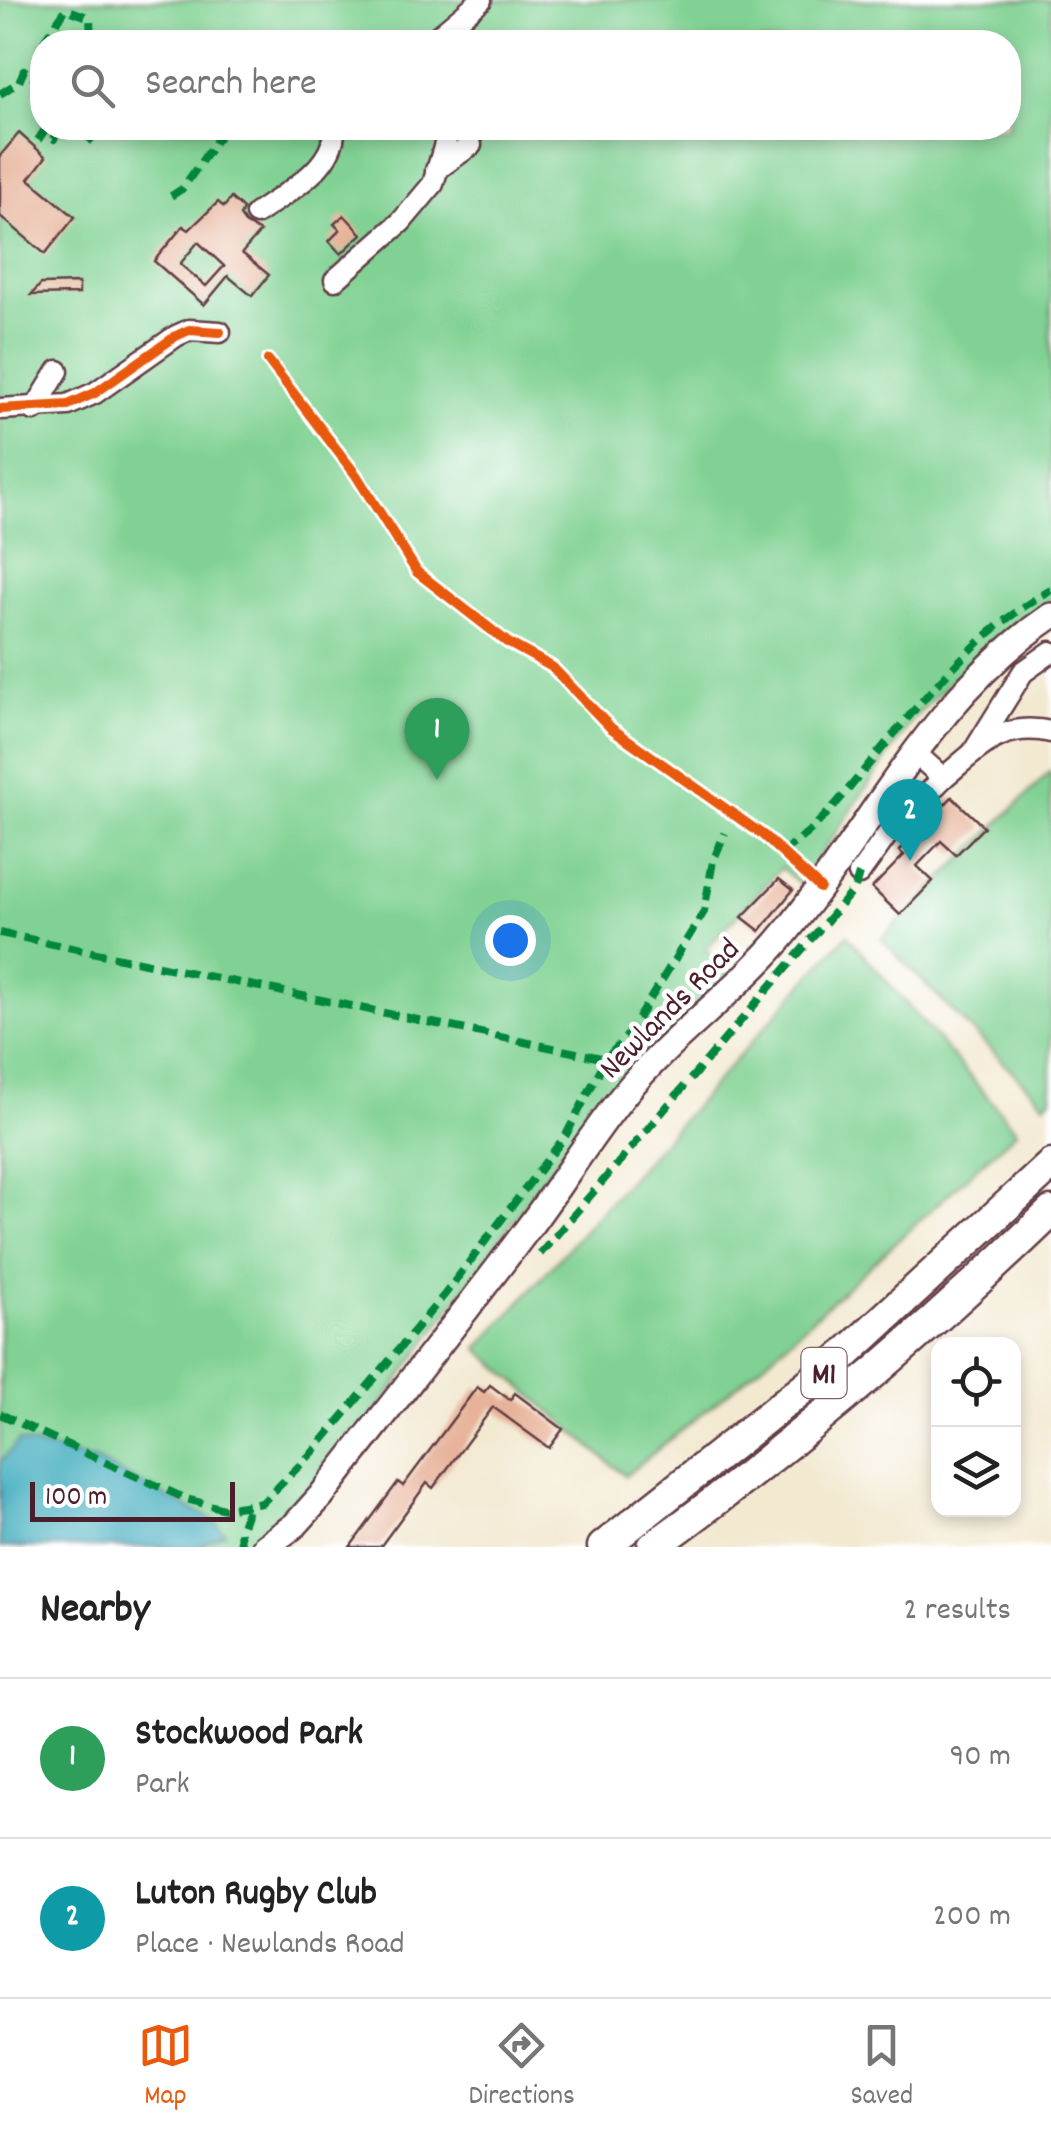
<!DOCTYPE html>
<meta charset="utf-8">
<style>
body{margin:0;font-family:Dekko,sans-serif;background:#f6f6f6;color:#222}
.controls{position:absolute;right:30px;bottom:30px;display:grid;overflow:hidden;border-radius:20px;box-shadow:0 5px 15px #0003}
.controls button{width:90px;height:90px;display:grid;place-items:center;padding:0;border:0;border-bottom:2px solid #e0e0e0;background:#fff;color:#222;font:50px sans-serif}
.scale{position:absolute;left:30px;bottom:25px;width:205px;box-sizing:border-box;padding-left:10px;border:5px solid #4a1f2b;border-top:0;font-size:28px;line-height:35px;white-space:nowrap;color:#4a1f2b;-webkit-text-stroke:8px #fff;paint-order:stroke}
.you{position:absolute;left:510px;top:940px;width:35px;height:35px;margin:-25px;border:8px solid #fff;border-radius:50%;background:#1a73e8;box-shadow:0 0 0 15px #1a73e833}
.badge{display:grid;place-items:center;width:65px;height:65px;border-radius:50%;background:#ea580c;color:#fff;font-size:32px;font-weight:700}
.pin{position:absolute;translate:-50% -82px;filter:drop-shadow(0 2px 5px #0008)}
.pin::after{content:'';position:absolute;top:52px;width:35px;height:30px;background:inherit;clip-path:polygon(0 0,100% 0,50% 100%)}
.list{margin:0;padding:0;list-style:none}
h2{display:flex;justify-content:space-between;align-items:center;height:130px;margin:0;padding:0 40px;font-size:42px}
h2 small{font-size:32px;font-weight:400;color:#767676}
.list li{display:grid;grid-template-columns:65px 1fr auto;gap:30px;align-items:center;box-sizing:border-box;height:160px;padding:0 40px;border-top:2px solid #e0e0e0}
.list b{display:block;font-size:38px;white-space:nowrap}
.list p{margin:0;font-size:32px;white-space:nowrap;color:#767676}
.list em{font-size:32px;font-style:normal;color:#767676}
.icon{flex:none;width:55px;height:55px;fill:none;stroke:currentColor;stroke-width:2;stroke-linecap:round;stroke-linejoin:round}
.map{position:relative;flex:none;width:1051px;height:1547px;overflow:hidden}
.search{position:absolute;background:#fff;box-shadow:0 5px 15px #0003;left:30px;right:30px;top:30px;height:110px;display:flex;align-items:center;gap:25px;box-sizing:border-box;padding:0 35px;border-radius:40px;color:#767676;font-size:38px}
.sheet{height:450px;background:#fff}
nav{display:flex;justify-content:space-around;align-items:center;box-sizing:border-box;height:140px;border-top:2px solid #e0e0e0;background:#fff;font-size:28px;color:#767676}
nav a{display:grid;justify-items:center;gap:5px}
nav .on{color:#ea580c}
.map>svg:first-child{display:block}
.green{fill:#80d193;stroke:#65785f;stroke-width:2.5;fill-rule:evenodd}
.water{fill:#3facbe;stroke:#446674;stroke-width:2.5}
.building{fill:#e7b299;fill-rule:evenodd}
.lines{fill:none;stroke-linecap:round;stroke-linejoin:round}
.minor-casing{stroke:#633d44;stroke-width:25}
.major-casing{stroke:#633d44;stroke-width:30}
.highway-casing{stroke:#633d44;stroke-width:35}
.minor{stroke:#fff;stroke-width:20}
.major{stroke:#fff;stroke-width:25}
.highway{stroke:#fff;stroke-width:30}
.quiet{stroke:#00873e;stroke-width:8;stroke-dasharray:15 8;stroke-linecap:butt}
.cycleway-casing{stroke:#fff;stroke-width:16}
.cycleway{stroke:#e8590c;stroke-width:10}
.labels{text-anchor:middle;stroke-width:9;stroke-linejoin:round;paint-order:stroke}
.shield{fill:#fff;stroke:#80626b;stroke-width:2.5}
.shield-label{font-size:30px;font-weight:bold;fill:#4a1f2b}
.street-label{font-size:32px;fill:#4a1f2b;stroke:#fff}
</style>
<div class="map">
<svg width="1051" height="1547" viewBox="0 0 1051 1547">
<rect width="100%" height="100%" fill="#fff"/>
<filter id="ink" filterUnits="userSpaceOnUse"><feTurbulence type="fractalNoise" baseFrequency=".01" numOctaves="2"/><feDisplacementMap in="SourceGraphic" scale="20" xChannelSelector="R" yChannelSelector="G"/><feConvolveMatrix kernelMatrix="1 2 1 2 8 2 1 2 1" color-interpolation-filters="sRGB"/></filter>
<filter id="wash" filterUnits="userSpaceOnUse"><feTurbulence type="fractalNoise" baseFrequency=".0048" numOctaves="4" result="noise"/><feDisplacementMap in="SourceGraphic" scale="40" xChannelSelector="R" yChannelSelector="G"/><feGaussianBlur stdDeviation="2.25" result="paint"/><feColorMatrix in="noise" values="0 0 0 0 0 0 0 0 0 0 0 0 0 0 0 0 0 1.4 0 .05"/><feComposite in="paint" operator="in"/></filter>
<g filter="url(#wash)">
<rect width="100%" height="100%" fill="#f3e9d1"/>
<g class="green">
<path d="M0,0H1051V607L974,658L913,719L801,885L781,868L706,949L730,976L570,1141L365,1428L261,1543L247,1547H0ZM42,42H1008V128H42Z"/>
<polygon points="1051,771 1051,1098 1045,1104 881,939"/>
<polygon points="847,935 1017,1131 764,1363 625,1476 478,1349"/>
</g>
<polygon class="water" points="19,1441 94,1460 213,1520 225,1533 196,1547 0,1547 0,1462"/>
<g id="blocks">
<g class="building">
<polygon points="19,133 46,157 29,179 75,217 45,254 0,216 0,156"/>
<path d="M231,198L243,209L240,216L245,223L260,232L242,253L269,275L252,296L228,276L204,305L154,261L183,226L189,230L218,202L224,207ZM198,242L224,266L206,286L180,264Z"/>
<polygon points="344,215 362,234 341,254 329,241 340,230 334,224"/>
<polygon points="79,283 79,294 31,295 41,284"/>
<polygon points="952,797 984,827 956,855 941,841 917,866 933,881 900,915 872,888 904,855 899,851"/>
<polygon points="779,879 793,890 760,931 742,917"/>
<polygon points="490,1385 510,1400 515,1393 563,1429 549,1448 493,1407 433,1488 427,1483 380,1547 350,1547 398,1482 403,1486 477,1387 484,1392"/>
</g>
</g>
</g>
<g filter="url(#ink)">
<use href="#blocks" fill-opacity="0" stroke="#633d44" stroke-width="2.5"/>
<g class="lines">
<g class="minor-casing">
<g id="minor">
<polyline points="431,42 481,0"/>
<polyline points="436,170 471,145"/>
<path d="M256,214C285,193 336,168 334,128"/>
<polyline points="335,280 401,222 433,184 447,137"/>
<polyline points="0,409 68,405 95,393 176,336 189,330 220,332"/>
<polyline points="34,410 58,371"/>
<polyline points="972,754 1023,672 1051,652"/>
<path d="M943,778C980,748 1001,721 1051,732"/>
<polyline points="859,874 887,835 943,778 914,752"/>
</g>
</g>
<g class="major-casing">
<path id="major" d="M265,1547L295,1525L321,1496C390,1406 461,1318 529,1227C562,1183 591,1135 626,1092C674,1034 738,991 786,932C874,824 933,695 1051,616"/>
</g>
<g class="highway-casing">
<g id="highway">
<polyline points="603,1547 840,1359 1051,1165"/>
<path d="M653,1547C794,1445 925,1333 1051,1212"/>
</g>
</g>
<use href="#minor" class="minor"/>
<use href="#major" class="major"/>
<use href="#highway" class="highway"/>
<g class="quiet">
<polyline points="43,42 66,9 90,18 91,42"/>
<polyline points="199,42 272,34 281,42"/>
<polyline points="42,86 38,101 42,109"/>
<polyline points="0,94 19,82 24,70 42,85"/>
<polyline points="38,140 44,131 54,139 59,128"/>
<polyline points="88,142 102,128"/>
<polyline points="171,196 182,189 225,128"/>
<path d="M781,852C817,831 846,792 873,759C925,697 978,630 1051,590"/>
<polyline points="0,933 606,1059"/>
<polyline points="540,1254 855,888 859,874"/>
<polyline points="0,1414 186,1499 224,1509 262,1503 313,1452 445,1294 566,1135 606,1059 627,1036 704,912 713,861 725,833"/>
<polyline points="241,1547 240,1531 249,1506"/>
</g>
<g class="cycleway-casing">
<g id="cycleway">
<polyline points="268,360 356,475 417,572 507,642 552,667 611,728 763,835 820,888"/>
<polyline points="0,409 68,405 95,393 176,336 189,330 220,332"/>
</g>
</g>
<use href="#cycleway" class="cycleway"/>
</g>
</g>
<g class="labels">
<rect class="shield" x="801.5" y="1348" width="45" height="50" rx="8"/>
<g class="shield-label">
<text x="824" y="1383">M1</text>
</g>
<g class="street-label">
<text transform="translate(668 1007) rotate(-45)" y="11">Newlands Road</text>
</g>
</g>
</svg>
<div class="controls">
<button><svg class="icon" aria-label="locate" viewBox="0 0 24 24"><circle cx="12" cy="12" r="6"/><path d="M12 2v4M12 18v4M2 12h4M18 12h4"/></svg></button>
<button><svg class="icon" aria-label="layers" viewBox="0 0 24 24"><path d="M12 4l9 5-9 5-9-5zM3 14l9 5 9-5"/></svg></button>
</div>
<div class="scale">100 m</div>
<div class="you"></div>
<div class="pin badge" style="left:437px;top:780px;background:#2e9e5b">1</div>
<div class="pin badge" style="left:910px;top:861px;background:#0f9aa8">2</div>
<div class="search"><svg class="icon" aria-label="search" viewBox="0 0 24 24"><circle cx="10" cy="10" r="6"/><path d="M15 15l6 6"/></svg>Search here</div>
</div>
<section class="sheet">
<h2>Nearby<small>2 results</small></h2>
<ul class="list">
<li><span class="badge" style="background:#2e9e5b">1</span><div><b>Stockwood Park</b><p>Park</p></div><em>90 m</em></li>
<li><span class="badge" style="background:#0f9aa8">2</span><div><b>Luton Rugby Club</b><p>Place · Newlands Road</p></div><em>200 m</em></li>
</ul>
</section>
<nav>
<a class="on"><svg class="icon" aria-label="map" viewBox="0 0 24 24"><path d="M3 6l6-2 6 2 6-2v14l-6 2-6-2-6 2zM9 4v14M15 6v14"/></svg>Map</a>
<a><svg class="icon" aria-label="directions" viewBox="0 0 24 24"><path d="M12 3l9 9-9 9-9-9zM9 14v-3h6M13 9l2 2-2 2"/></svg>Directions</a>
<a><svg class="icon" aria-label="saved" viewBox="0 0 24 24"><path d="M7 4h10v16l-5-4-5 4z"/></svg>Saved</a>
</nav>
